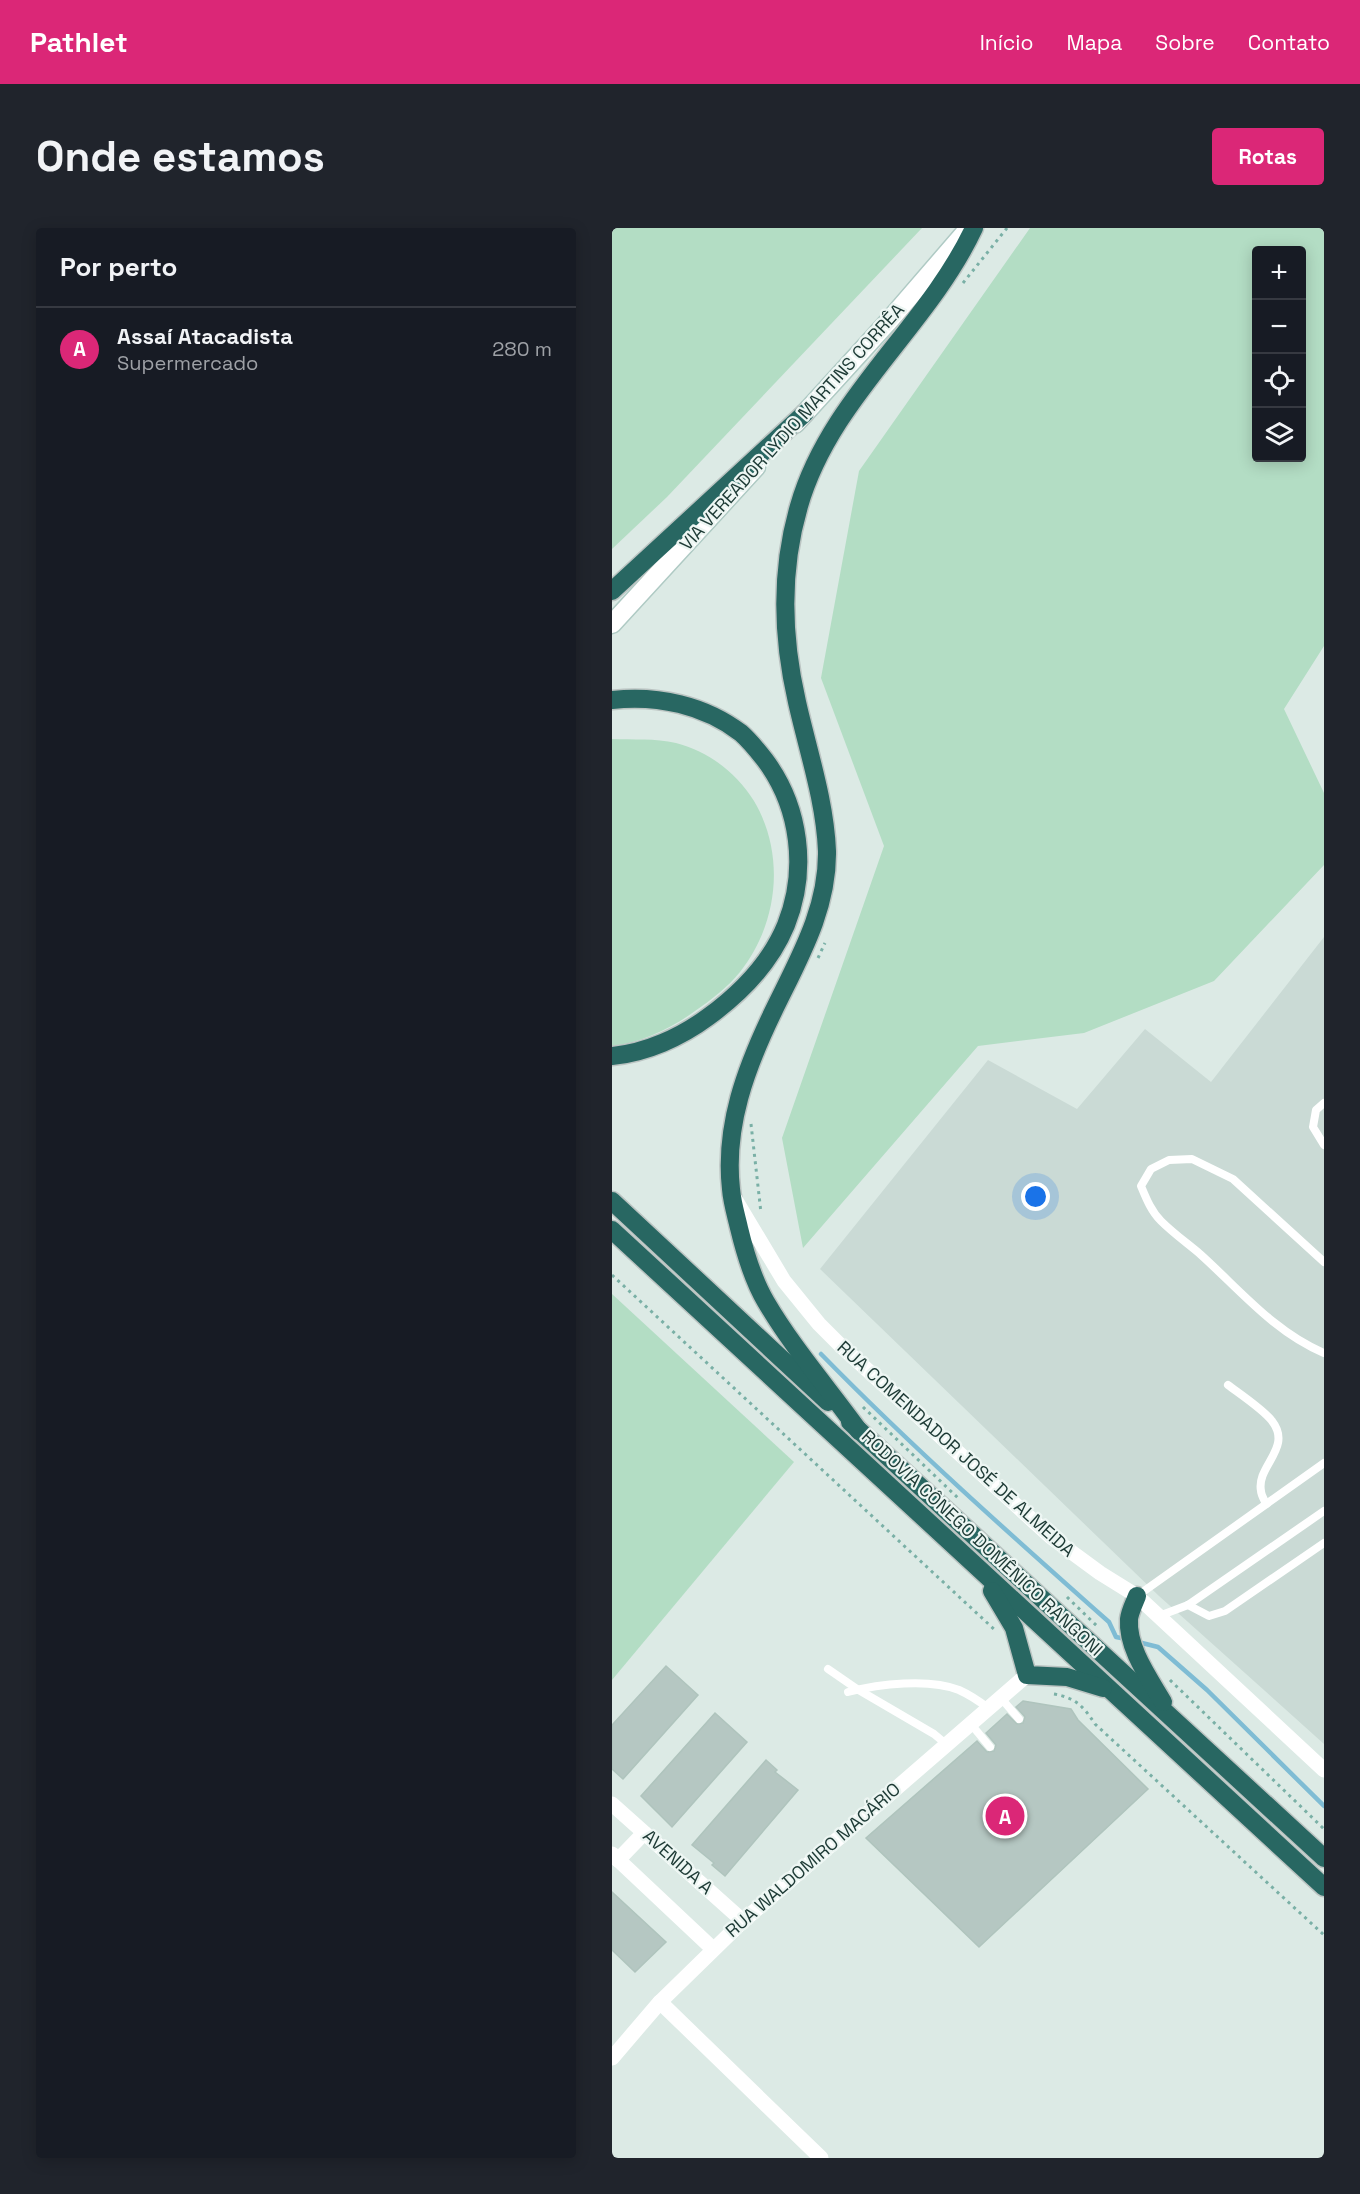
<!DOCTYPE html>
<html lang="pt">
<meta charset="utf-8">
<style>
body{margin:0;font-family:"Space Grotesk",sans-serif;background:#20242c;color:#f1f3f6}
.controls{position:absolute;right:18px;top:18px;display:grid;overflow:hidden;border-radius:6px;box-shadow:0 3px 15px #0003}
.controls button{width:54px;height:54px;display:grid;place-items:center;padding:0;border:0;border-bottom:2px solid #363941;background:#171b24;color:#f1f3f6;font:30px sans-serif}
.you{position:absolute;left:424px;top:969px;width:21px;height:21px;margin:-15px;border:4px solid #fff;border-radius:50%;background:#1a73e8;box-shadow:0 0 0 9px #1a73e833}
.badge{display:grid;place-items:center;width:39px;height:39px;border-radius:50%;background:#db2777;color:#fff;font-size:20px;font-weight:700}
.pin{position:absolute;translate:-50% -50%;border:3px solid #fff;box-shadow:0 2px 6px #0006}
.list{margin:0;padding:0;list-style:none}
h2{display:flex;justify-content:space-between;align-items:center;height:78px;margin:0;padding:0 24px;font-size:26px}
h2 small{font-size:20px;font-weight:400;color:#9ea1a6}
.list li{display:grid;grid-template-columns:39px 1fr auto;gap:18px;align-items:center;box-sizing:border-box;height:84px;padding:0 24px;border-top:2px solid #363941}
.list b{display:block;font-size:22px;white-space:nowrap}
.list p{margin:0;font-size:20px;white-space:nowrap;color:#9ea1a6}
.list em{font-size:20px;font-style:normal;color:#9ea1a6}
.icon{flex:none;width:33px;height:33px;fill:none;stroke:currentColor;stroke-width:2;stroke-linecap:round;stroke-linejoin:round}
.map{position:relative;flex:none;width:712px;height:1930px;overflow:hidden;border-radius:6px}
header{display:flex;align-items:center;gap:36px;box-sizing:border-box;height:84px;padding:0 30px;background:#db2777;color:#fff}
header strong{font-size:28px}
nav{display:flex;gap:33px;margin-inline-start:auto;font-size:21px}
.intro{display:flex;align-items:center;justify-content:space-between;box-sizing:border-box;height:144px;padding:0 36px}
h1{margin:0;font-size:42px}
.button{padding:15px 27px;border-radius:6px;background:#db2777;color:#fff;font-size:21px;font-weight:700}
main{display:flex;gap:36px;padding:0 36px}
aside{flex:1;background:#171b24;border-radius:6px;box-shadow:0 3px 15px #0003}
.map>svg:first-child{display:block}
.built{fill:#cadad5}
.green{fill:#b3ddc4;fill-rule:evenodd}
.lines{fill:none;stroke-linecap:round;stroke-linejoin:round}
.stream{stroke:#7fbcd4;stroke-width:4.5}
.building{fill:#b5c7c2;stroke:#afc4bd;stroke-width:1.5}
.secondary-casing{stroke:#afcac4;stroke-width:21}
.motorway-casing{stroke:#bbc4c2;stroke-width:21}
.path{stroke:#7ab0a6;stroke-width:3;stroke-dasharray:3 4.5;stroke-linecap:butt}
.service{stroke:#fff;stroke-width:8}
.minor{stroke:#fff;stroke-width:15}
.secondary{stroke:#fff;stroke-width:18}
.motorway{stroke:#286762;stroke-width:18}
.labels{text-anchor:middle;stroke-width:4.5;stroke-linejoin:round;paint-order:stroke}
.street-label{font-size:18px;fill:#1d3a35;stroke:#edf6f3}
</style>
<header>
<strong>Pathlet</strong>
<nav><a>Início</a><a>Mapa</a><a>Sobre</a><a>Contato</a></nav>
</header>
<div class="intro"><h1>Onde estamos</h1><a class="button">Rotas</a></div>
<main>
<aside>
<h2>Por perto<small></small></h2>
<ul class="list">
<li><span class="badge">A</span><div><b>Assaí Atacadista</b><p>Supermercado</p></div><em>280 m</em></li>
</ul>
</aside>
<div class="map">
<svg width="712" height="1930" viewBox="0 0 712 1930">
<rect width="100%" height="100%" fill="#dceae5"/>
<polygon class="built" points="712,709 712,1516 547,1368 208,1041 376,832 465,881 533,801 599,854"/>
<g class="green">
<polygon points="0,0 310,0 55,269 0,321"/>
<path d="M418,0H712V418L672,481L712,565V637L602,753L472,805L366,818L191,1020L170,910L272,618L209,450L247,243ZM644,22H690V230H644Z"/>
<path d="M0,511C21,512 43,510 64,515C97,524 124,544 142,573C174,627 166,696 128,744C116,759 99,772 83,783C60,800 29,815 0,818Z"/>
<polygon points="0,1066 182,1234 0,1452"/>
</g>
<g class="lines">
<g class="stream">
<path d="M209,1126C301,1220 399,1307 497,1394L504,1409L509,1410"/>
<polyline points="530,1415 546,1419 595,1462 712,1578"/>
</g>
</g>
<g class="building">
<polygon points="54,1438 86,1467 11,1551 0,1541 0,1497"/>
<polygon points="411,1473 459,1481 466,1492 536,1561 367,1719 254,1610 365,1513 375,1524 382,1523 384,1517 374,1505 395,1486 405,1496 411,1495 413,1489 404,1479"/>
<polygon points="103,1485 135,1514 60,1599 29,1568"/>
<polygon points="154,1532 165,1542 163,1544 186,1562 113,1648 100,1637 102,1635 80,1617"/>
<polygon points="0,1664 54,1714 23,1744 0,1722"/>
</g>
<g class="lines">
<g class="secondary-casing">
<g id="secondary">
<polyline points="183,196 275,95 357,0"/>
<polyline points="0,396 144,239"/>
</g>
</g>
<g class="motorway-casing">
<g id="motorway">
<polyline points="0,363 193,185"/>
<path d="M0,472C46,467 92,477 129,505C138,513 146,523 153,532C188,579 196,642 174,697C158,736 129,765 96,789C69,809 34,825 0,828"/>
<polyline points="0,973 216,1174"/>
<polyline points="0,1002 712,1659"/>
<polyline points="238,1194 712,1630"/>
<path d="M247,1203C216,1160 181,1120 154,1074C141,1052 133,1025 127,1000C124,987 120,974 119,961C112,898 134,840 161,784C186,732 216,682 215,623C213,573 196,523 185,474C170,409 168,343 187,278C218,170 315,100 362,0"/>
<polyline points="380,1363 402,1400 415,1447 455,1449 491,1460"/>
<path d="M525,1368C522,1376 518,1383 517,1391C515,1420 537,1450 551,1474"/>
</g>
</g>
<g class="path">
<polyline points="351,55 395,0"/>
<polyline points="206,730 213,715"/>
<polyline points="139,896 149,985"/>
<polyline points="0,1047 384,1403"/>
<polyline points="251,1179 346,1270"/>
<polyline points="455,1369 487,1400"/>
<polyline points="558,1452 712,1601"/>
<path d="M442,1466C464,1470 471,1478 483,1496L712,1707"/>
</g>
<g class="service">
<polyline points="712,875 704,882 701,899 712,917"/>
<path d="M712,1034L621,951L580,931L557,932L539,941L529,958C534,970 539,983 549,993C561,1005 575,1015 588,1026C627,1061 662,1104 712,1125"/>
<path d="M616,1157C628,1166 652,1182 660,1193C681,1220 644,1238 649,1263C649,1267 653,1273 654,1276"/>
<polyline points="525,1368 712,1235"/>
<polyline points="576,1377 597,1388 613,1383 712,1315"/>
<polyline points="547,1388 576,1377 712,1283"/>
<polyline points="216,1441 245,1461 322,1506 334,1516"/>
<path d="M236,1464C267,1456 317,1450 347,1462C358,1467 367,1473 376,1480"/>
<polyline points="388,1469 407,1491"/>
<polyline points="358,1495 378,1519"/>
</g>
<g class="minor">
<polyline points="123,971 172,1053 207,1096 229,1118 439,1309 488,1345 525,1368 712,1542"/>
<polyline points="0,1576 131,1693"/>
<polyline points="0,1626 101,1721"/>
<polyline points="6,1632 32,1605"/>
<polyline points="48,1774 209,1930"/>
<polyline points="0,1830 48,1774 131,1693 415,1447"/>
</g>
<use href="#secondary" class="secondary"/>
<use href="#motorway" class="motorway"/>
</g>
<g class="labels">
<g class="street-label">
<text transform="translate(180 199) rotate(-48)" y="6">VIA VEREADOR LYDIO MARTINS CORRÊA</text>
<text transform="translate(344 1221) rotate(42)" y="6">RUA COMENDADOR JOSÉ DE ALMEIDA</text>
<text transform="translate(370 1315) rotate(43)" y="6">RODOVIA CÔNEGO DOMÊNICO RANGONI</text>
<text transform="translate(201 1632) rotate(-41)" y="6">RUA WALDOMIRO MACÁRIO</text>
<text transform="translate(66 1634) rotate(42)" y="6">AVENIDA A</text>
</g>
</g>
</svg>
<div class="controls">
<button>+</button>
<button>−</button>
<button><svg class="icon" aria-label="locate" viewBox="0 0 24 24"><circle cx="12" cy="12" r="6"/><path d="M12 2v4M12 18v4M2 12h4M18 12h4"/></svg></button>
<button><svg class="icon" aria-label="layers" viewBox="0 0 24 24"><path d="M12 4l9 5-9 5-9-5zM3 14l9 5 9-5"/></svg></button>
</div>
<div class="you"></div>
<div class="pin badge" style="left:393px;top:1588px">A</div>
</div>
</main>
